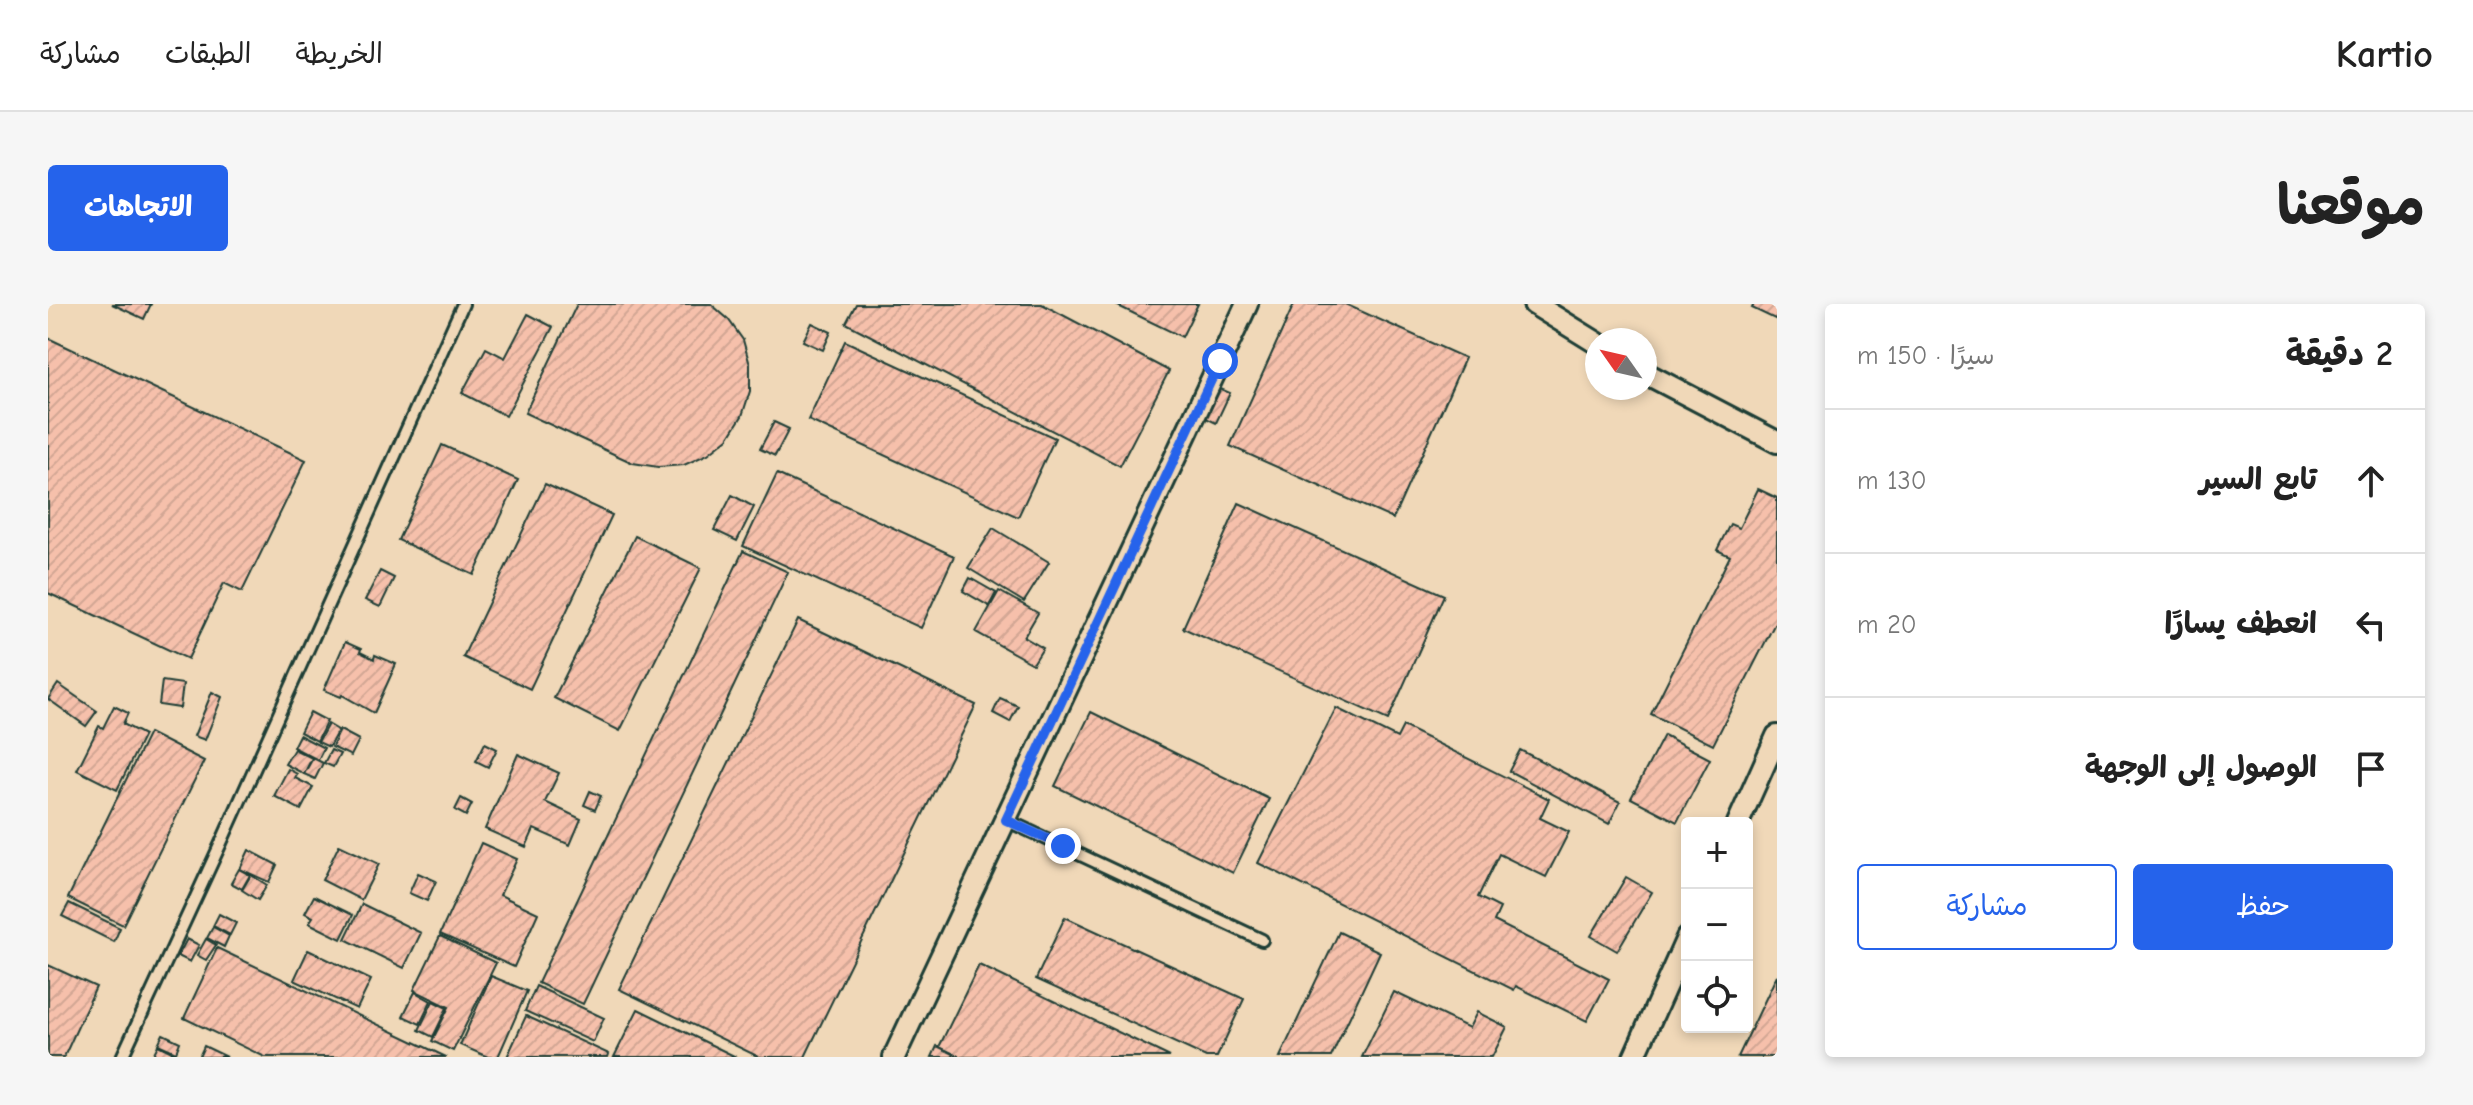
<!DOCTYPE html>
<html lang="ar">
<meta charset="utf-8">
<style>
body{margin:0;font-family:"Comic Neue","Playpen Sans Arabic",sans-serif;background:#f6f6f6;color:#222;direction:rtl}
.controls{position:absolute;right:24px;bottom:24px;display:grid;overflow:hidden;border-radius:8px;box-shadow:0 4px 12px #0003}
.controls button{width:72px;height:72px;display:grid;place-items:center;padding:0;border:0;border-bottom:2px solid #e0e0e0;background:#fff;color:#222;font:40px sans-serif}
.compass{position:absolute;left:1537px;top:24px;width:72px;height:72px;border-radius:50%;background:#fff;box-shadow:0 4px 12px #0003;rotate:304deg}
.stop{position:absolute;width:24px;height:24px;margin:-18px;border:6px solid #2563eb;border-radius:50%;background:#fff}
.stop.end{background:#2563eb;border-color:#fff;box-shadow:0 2px 8px #0008}
.list{margin:0;padding:0;list-style:none}
h2{display:flex;justify-content:space-between;align-items:center;height:104px;margin:0;padding:0 32px;font-size:34px}
h2 small{font-size:26px;font-weight:400;color:#767676}
.list li{display:grid;grid-template-columns:52px 1fr auto;gap:24px;align-items:center;box-sizing:border-box;height:144px;padding:0 32px;border-top:2px solid #e0e0e0}
.list b{display:block;font-size:30px;white-space:nowrap}
.list em{font-size:26px;font-style:normal;color:#767676}
.actions{display:flex;gap:16px;padding:24px 32px}
.actions a{flex:1;padding:18px 0;border:2px solid #2563eb;border-radius:8px;text-align:center;font-size:28px;color:#2563eb}
.actions .main{background:#2563eb;color:#fff}
.icon{flex:none;width:44px;height:44px;fill:none;stroke:currentColor;stroke-width:2;stroke-linecap:round;stroke-linejoin:round}
.map{position:relative;flex:none;width:1729px;height:753px;overflow:hidden;direction:ltr;border-radius:8px}
header{display:flex;align-items:center;gap:48px;box-sizing:border-box;height:112px;padding:0 40px;background:#fff;border-bottom:2px solid #e0e0e0}
header strong{font-size:38px}
nav{display:flex;gap:44px;margin-inline-start:auto;font-size:28px}
.intro{display:flex;align-items:center;justify-content:space-between;box-sizing:border-box;height:192px;padding:0 48px}
h1{margin:0;font-size:56px}
.button{padding:20px 36px;border-radius:8px;background:#2563eb;color:#fff;font-size:28px;font-weight:700}
main{display:flex;gap:48px;padding:0 48px}
aside{flex:1;background:#fff;border-radius:8px;box-shadow:0 4px 12px #0003}
.map>svg:first-child{display:block}
.building{fill:url(#building-hatch);stroke:#1f3d34;stroke-width:2}
.lines{fill:none;stroke-linecap:round;stroke-linejoin:round}
.lane-casing{stroke:#1f3d34;stroke-width:16}
.street-casing{stroke:#1f3d34;stroke-width:26}
.lane{stroke:#f0d8b8;stroke-width:10}
.street{stroke:#f0d8b8;stroke-width:20}
.route{stroke:#2563eb;stroke-width:10}
</style>
<header>
<strong>Kartio</strong>
<nav><a>الخريطة</a><a>الطبقات</a><a>مشاركة</a></nav>
</header>
<div class="intro"><h1>موقعنا</h1><a class="button">الاتجاهات</a></div>
<main>
<aside>
<h2>2 دقيقة<small>سيرًا · 150 m</small></h2>
<ul class="list">
<li><svg class="icon" aria-label="ahead" viewBox="0 0 24 24"><path d="M12 20V5M6 11l6-6 6 6"/></svg><div><b>تابع السير</b></div><em>130 m</em></li>
<li><svg class="icon" aria-label="left" viewBox="0 0 24 24"><path d="M17 20v-9H6M10 6l-5 5 5 5"/></svg><div><b>انعطف يسارًا</b></div><em>20 m</em></li>
<li><svg class="icon" aria-label="arrive" viewBox="0 0 24 24"><path d="M6 21V4h12l-3 4 3 4H6"/></svg><div><b>الوصول إلى الوجهة</b></div></li>
</ul>
<div class="actions"><a class="main">حفظ</a><a>مشاركة</a></div>
</aside>
<div class="map">
<svg width="1729" height="753" viewBox="0 0 1729 753">
<defs>
<pattern id="building-hatch" width="6" height="6" patternUnits="userSpaceOnUse" patternTransform="scale(2)"><rect width="6" height="6" fill="#f6c0ab"/><path d="M-1 1l2-2M0 6l6-6M5 7l2-2" fill="none" stroke="#d2a694"/></pattern>
</defs>
<rect width="100%" height="100%" fill="#f0d8b8"/>
<filter id="ink" filterUnits="userSpaceOnUse"><feTurbulence type="fractalNoise" baseFrequency=".0125" numOctaves="2"/><feDisplacementMap in="SourceGraphic" scale="16" xChannelSelector="R" yChannelSelector="G"/><feConvolveMatrix kernelMatrix="1 2 1 2 8 2 1 2 1" color-interpolation-filters="sRGB"/></filter>
<g filter="url(#ink)">
<g class="building">
<polygon points="64,0 103,0 96,15"/>
<polygon points="529,0 663,0 680,15 695,36 702,61 702,87 694,112 680,134 660,150 636,161 610,163 585,159 477,109"/>
<polygon points="808,0 994,0 1121,67 1072,162 798,19"/>
<polygon points="1066,0 1150,0 1134,33"/>
<polygon points="1246,0 1297,0 1417,54 1345,215 1182,142"/>
<polygon points="1706,0 1729,0 1729,16 1704,4"/>
<polygon points="480,10 505,23 458,112 414,89 438,44 457,54"/>
<polygon points="764,19 783,28 775,46 755,37"/>
<polygon points="0,34 258,156 194,288 176,279 140,355 0,289"/>
<polygon points="797,37 1007,134 970,213 760,116"/>
<polygon points="1168,83 1182,89 1168,119 1154,112"/>
<polygon points="726,118 741,125 727,152 712,145"/>
<polygon points="394,141 470,176 426,271 350,236"/>
<polygon points="729,170 906,252 873,324 695,242"/>
<polygon points="497,180 564,211 482,385 415,353"/>
<polygon points="1710,185 1729,194 1729,315 1665,441 1603,410 1682,252 1669,246 1682,220 1691,224"/>
<polygon points="684,191 706,203 689,237 666,226"/>
<polygon points="1191,199 1396,291 1340,416 1135,324"/>
<polygon points="945,224 1001,258 976,298 920,264"/>
<polygon points="587,232 653,264 572,427 506,394"/>
<polygon points="695,247 740,268 535,700 490,679"/>
<polygon points="332,267 346,274 332,303 317,296"/>
<polygon points="922,274 948,289 941,302 915,287"/>
<polygon points="951,287 990,309 976,333 995,344 985,360 928,328"/>
<polygon points="750,316 928,401 757,753 711,753 571,685"/>
<polygon points="297,338 313,345 312,348 326,355 327,351 348,360 326,409 294,391 293,393 276,386"/>
<polygon points="114,377 135,380 132,404 111,401"/>
<polygon points="10,380 49,407 38,422 0,395"/>
<polygon points="164,388 174,393 157,436 146,432"/>
<polygon points="952,394 970,402 962,418 945,409"/>
<polygon points="66,402 80,409 75,420 96,431 69,486 29,466 51,422 55,424"/>
<polygon points="1288,404 1349,434 1355,422 1501,495 1492,514 1521,528 1498,573 1451,550 1430,593 1452,604 1446,617 1561,675 1539,717 1468,682 1466,686 1210,559"/>
<polygon points="262,408 279,417 269,437 252,428"/>
<polygon points="1043,408 1221,495 1185,569 1007,482"/>
<polygon points="280,420 290,426 281,443 270,438"/>
<polygon points="292,426 311,436 303,452 284,443"/>
<polygon points="101,429 156,457 75,621 20,594"/>
<polygon points="251,431 276,444 270,456 245,443"/>
<polygon points="1616,431 1662,455 1629,518 1583,494"/>
<polygon points="437,439 449,445 440,463 428,457"/>
<polygon points="246,445 264,454 256,470 237,460"/>
<polygon points="283,446 292,450 285,463 276,459"/>
<polygon points="1472,446 1572,498 1561,520 1461,467"/>
<polygon points="470,450 511,469 497,498 533,515 522,541 486,525 478,543 437,525"/>
<polygon points="265,454 275,459 267,475 256,470"/>
<polygon points="240,465 249,470 247,474 265,483 253,506 226,492"/>
<polygon points="542,487 553,492 547,506 536,501"/>
<polygon points="413,494 424,500 418,512 407,506"/>
<polygon points="433,539 469,555 452,591 490,609 466,663 392,630"/>
<polygon points="291,541 331,560 313,596 274,576"/>
<polygon points="201,546 229,561 221,578 192,565"/>
<polygon points="191,565 202,571 194,585 183,579"/>
<polygon points="370,569 388,577 379,597 361,589"/>
<polygon points="203,571 219,581 210,596 194,586"/>
<polygon points="1578,573 1604,588 1569,647 1543,632"/>
<polygon points="266,592 305,611 293,635 261,619 265,613 257,609"/>
<polygon points="21,599 72,624 66,638 14,612"/>
<polygon points="314,600 373,629 356,664 297,635"/>
<polygon points="171,610 188,619 182,631 165,622"/>
<polygon points="1017,613 1196,695 1169,753 1158,753 988,675"/>
<polygon points="165,623 181,632 176,643 159,634"/>
<polygon points="1291,628 1332,648 1283,753 1232,753"/>
<polygon points="392,632 448,659 405,747 384,737 401,703 366,686"/>
<polygon points="139,635 151,641 142,658 130,652"/>
<polygon points="158,635 168,641 158,656 149,651"/>
<polygon points="169,644 398,753 217,753 136,714"/>
<polygon points="260,646 323,676 309,705 246,676"/>
<polygon points="0,661 48,683 16,753 0,753"/>
<polygon points="931,661 1122,753 912,753 891,743"/>
<polygon points="1729,671 1729,753 1690,753"/>
<polygon points="443,672 479,687 450,753 440,753 412,741"/>
<polygon points="488,682 556,714 545,738 477,707"/>
<polygon points="367,688 383,697 372,720 355,712"/>
<polygon points="1346,688 1421,724 1429,708 1459,723 1444,753 1314,753"/>
<polygon points="385,697 399,704 385,733 371,726"/>
<polygon points="590,705 688,753 566,753"/>
<polygon points="478,712 561,750 560,753 459,753"/>
<polygon points="115,730 132,738 128,748 110,740"/>
<polygon points="110,741 128,750 126,753 104,753"/>
<polygon points="156,742 179,753 151,753"/>
<polygon points="889,742 912,753 884,753"/>
</g>
<g class="lines">
<g class="lane-casing">
<g id="lane">
<polyline points="958,516 1214,636"/>
<polyline points="74,753 173,539 415,0"/>
</g>
</g>
<g class="street-casing">
<g id="street">
<polyline points="1486,0 1549,39"/>
<polyline points="1597,69 1729,138"/>
<polyline points="1690,519 1729,432"/>
<polyline points="846,753 1199,0"/>
<polyline points="1586,753 1639,634"/>
</g>
</g>
<use href="#lane" class="lane"/>
<use href="#street" class="street"/>
</g>
</g>
<g class="lines" filter="url(#ink)">
<polyline class="route" points="1015,542 958,516 1172,57"/>
</g>
</svg>
<div class="controls">
<button>+</button>
<button>−</button>
<button><svg class="icon" aria-label="locate" viewBox="0 0 24 24"><circle cx="12" cy="12" r="6"/><path d="M12 2v4M12 18v4M2 12h4M18 12h4"/></svg></button>
</div>
<svg class="compass" viewBox="-18 -18 36 36"><path d="M0-13l5 13h-10z" fill="#e53935"/><path d="M0 13l5-13h-10z" fill="#767676"/></svg>
<div class="stop" style="left:1172px;top:57px"></div>
<div class="stop end" style="left:1015px;top:542px"></div>
</div>
</main>
